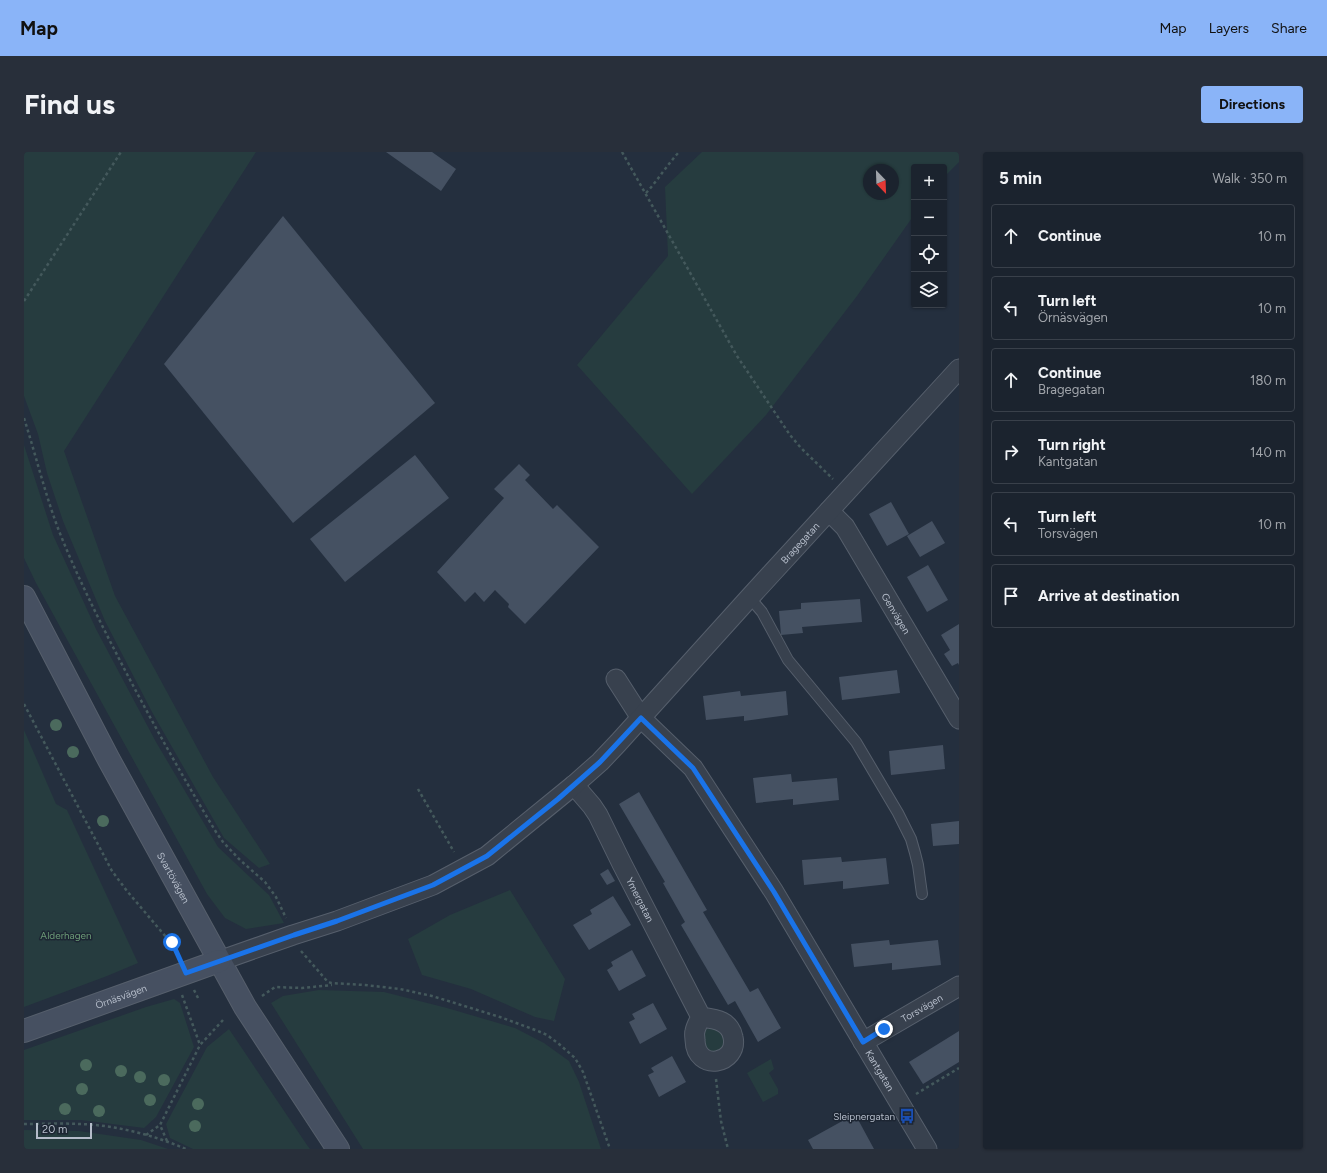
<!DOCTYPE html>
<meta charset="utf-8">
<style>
body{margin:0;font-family:Figtree,sans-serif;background:#282f3a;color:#f1f3f6}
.controls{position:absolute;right:12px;top:12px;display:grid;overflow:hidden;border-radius:4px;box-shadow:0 1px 3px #0004}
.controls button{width:36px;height:36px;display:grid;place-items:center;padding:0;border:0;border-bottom:1px solid #39404a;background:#1b232e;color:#f1f3f6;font:20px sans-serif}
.compass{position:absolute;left:839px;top:12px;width:36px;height:36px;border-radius:50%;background:#1b232e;box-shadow:0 1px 3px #0004;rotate:157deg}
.scale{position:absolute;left:12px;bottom:10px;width:56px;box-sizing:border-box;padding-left:4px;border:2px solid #b4bcc9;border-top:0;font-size:11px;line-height:14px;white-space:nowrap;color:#b4bcc9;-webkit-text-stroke:3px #1d2633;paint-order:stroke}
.stop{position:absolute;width:12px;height:12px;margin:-9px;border:3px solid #1a73e8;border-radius:50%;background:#fff}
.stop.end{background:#1a73e8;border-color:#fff;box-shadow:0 1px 4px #0008}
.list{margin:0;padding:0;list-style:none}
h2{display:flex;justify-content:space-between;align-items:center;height:52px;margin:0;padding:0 16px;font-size:17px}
h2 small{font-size:13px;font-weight:400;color:#a0a4aa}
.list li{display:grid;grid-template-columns:26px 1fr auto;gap:12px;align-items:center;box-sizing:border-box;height:64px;margin:0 8px 8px;padding:0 8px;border:1px solid #39404a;border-radius:4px}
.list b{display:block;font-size:15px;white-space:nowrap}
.list p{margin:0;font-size:13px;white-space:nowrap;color:#a0a4aa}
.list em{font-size:13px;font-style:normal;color:#a0a4aa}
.icon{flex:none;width:22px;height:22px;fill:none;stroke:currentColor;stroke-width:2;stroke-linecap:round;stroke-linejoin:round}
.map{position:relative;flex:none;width:935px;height:997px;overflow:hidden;border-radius:4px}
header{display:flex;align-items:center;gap:24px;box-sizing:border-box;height:56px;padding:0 20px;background:#8ab4f8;color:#111}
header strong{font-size:19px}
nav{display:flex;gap:22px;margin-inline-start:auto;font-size:14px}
.intro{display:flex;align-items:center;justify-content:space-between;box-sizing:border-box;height:96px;padding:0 24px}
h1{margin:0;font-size:28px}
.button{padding:10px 18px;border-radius:4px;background:#8ab4f8;color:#111;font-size:14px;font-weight:700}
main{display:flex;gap:24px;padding:0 24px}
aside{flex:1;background:#1b232e;border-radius:4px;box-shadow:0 1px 3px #0004}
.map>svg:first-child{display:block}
.green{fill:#263c3f;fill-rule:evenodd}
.building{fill:#455162}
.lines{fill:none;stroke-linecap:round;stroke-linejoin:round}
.lane-casing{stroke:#565f6c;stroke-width:12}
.street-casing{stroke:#565f6c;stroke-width:21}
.secondary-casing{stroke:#565f6c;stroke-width:24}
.path{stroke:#44595c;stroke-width:2.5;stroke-dasharray:3 3;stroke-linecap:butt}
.lane{stroke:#38414e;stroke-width:10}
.street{stroke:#38414e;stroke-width:19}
.secondary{stroke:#465061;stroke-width:22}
.tree{fill:#4b6a5d}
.route{stroke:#1a73e8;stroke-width:5}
.labels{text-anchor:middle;stroke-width:3;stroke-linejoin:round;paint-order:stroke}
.street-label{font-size:10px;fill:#b4bcc9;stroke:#1d2633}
.park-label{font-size:10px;fill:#6b9a76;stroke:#1d2633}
.poi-label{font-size:10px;fill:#b4bcc9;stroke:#1d2633;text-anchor:end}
</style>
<header>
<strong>Map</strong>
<nav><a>Map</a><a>Layers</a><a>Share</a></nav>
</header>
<div class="intro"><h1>Find us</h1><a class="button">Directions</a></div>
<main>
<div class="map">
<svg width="935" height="997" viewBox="0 0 935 997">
<rect width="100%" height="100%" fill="#242f3e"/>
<g class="green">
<polygon points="0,0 232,0 40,299 91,444 189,625 246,712 235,716 200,686 128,560 81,469 39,369 23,321 14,282 0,244"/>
<path d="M678,0H935V10L920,25V15H890V63L833,144L742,263L668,342L553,213L644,104L641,35ZM845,18H869V42H845Z"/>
<polygon points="0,293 29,383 72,477 132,590 194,695 245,743 260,771 222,777 201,766 183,742 12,431 0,406"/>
<polygon points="0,578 32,652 43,658 114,811 83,824 0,855"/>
<polygon points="486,738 541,827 530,869 511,865 447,837 398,823 384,787 426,763"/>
<polygon points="295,838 360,840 423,856 491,876 520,891 545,909 555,930 577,997 339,997 247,851 259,844"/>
<polygon points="150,847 156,851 170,895 132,965 120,976 57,968 0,968 0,898 122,855"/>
<polygon points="688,875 694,876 703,885 700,898 683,901 678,881 683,877"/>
<polygon points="205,877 283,993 286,997 169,997 146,986 142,972 183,895"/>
<polygon points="747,907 750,917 745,921 754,937 754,942 739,950 723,921"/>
<polygon points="0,978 55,979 117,988 144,997 0,997"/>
</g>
<g class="building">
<polygon points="362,0 408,0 432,17 417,39"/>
<polygon points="259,64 411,251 269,371 140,212"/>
<polygon points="391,303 425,346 321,430 286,387"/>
<polygon points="495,312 506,323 501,328 529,357 533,353 575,395 501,472 484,455 485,452 471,438 460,450 451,440 441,450 413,420 480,346 470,337"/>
<polygon points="867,350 885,382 863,394 845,362"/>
<polygon points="908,369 921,391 896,405 883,384"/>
<polygon points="904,413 924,448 903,460 883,425"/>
<polygon points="836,447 838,470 778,475 779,481 757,483 755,459 777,457 777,451"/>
<polygon points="935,472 935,513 934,511 928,514 920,502 926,498 917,483"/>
<polygon points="873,518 876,541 818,548 815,525"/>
<polygon points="716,539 717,544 762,539 764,563 720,569 720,564 682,568 679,544"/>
<polygon points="919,593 921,617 867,623 865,599"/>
<polygon points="767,622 768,630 813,626 815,648 769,653 769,647 732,651 729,626"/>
<polygon points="615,640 683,758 679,760 726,840 734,836 757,876 734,890 711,849 704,853 657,773 661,770 639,731 641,730 595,652"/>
<polygon points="935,669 935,692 909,694 907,672"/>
<polygon points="817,705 818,710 862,706 865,732 819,737 819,729 780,733 778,708"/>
<polygon points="584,717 591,729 583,733 576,722"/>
<polygon points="589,744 607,773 565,798 549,773 568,762 566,758"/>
<polygon points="865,788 866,793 914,788 917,813 868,818 868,811 830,815 827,792"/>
<polygon points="608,798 622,824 595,839 583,818 589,814 587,810"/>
<polygon points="629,851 643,877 616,892 605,870 611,867 608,862"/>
<polygon points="935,879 935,910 899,932 885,910"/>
<polygon points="648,904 662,930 635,945 624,923 630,920 627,916"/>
<polygon points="831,962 850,997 789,997 784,988"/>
</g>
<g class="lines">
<g class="lane-casing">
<polyline id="lane" points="725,446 732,453 738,460 764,508 832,590 874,661 887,687 891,701 894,713 898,742"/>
</g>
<g class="street-casing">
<g id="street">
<path id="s1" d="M805,359L821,375L935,567"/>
<path id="s2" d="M592,527L617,566L669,616L750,740L903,997"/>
<path id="s3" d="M550,633L568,654L574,663L598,712L677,865C684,866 692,867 698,870C704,873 708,879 709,885C715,912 672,921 671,888C671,885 670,882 671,879C672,874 675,869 677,865"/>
<path id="s4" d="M195,809L269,783L313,769L409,733L463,704L550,633L576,610L594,591L725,446L935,217"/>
<path id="s5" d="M839,890L935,834"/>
</g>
</g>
<g class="secondary-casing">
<g id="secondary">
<path id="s6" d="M0,445L85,608L221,855L314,997"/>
<path id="s7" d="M0,879L195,809"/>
</g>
</g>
<g class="path">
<polyline points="598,0 713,204 766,283 777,296 809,327"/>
<path d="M622,41C634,28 643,13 655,0"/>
<polyline points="0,149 97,0"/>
<path d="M0,266C12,304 21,342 35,379C55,429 79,476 104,524C132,577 161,629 192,680L199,690L216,708L241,730L252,745L262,766"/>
<polyline points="0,552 88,719 103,739 142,785 148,790 154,803"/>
<polyline points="394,637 430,700"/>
<polyline points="277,799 303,829 307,831 341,833 376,837 408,844 476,865 514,879 523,883 535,892 551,906 559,920 586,997"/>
<polyline points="170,838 175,848"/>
<polyline points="158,843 176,893"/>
<polyline points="238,844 251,835 278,836 308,833"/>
<polyline points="692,927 697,969 704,997"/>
<polyline points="892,942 935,916"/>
<path d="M0,972C18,972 37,971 55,972C92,973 129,983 162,997"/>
<polyline points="122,983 136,973"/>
<polyline points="143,989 136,973 176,893 199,868"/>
</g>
<use href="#lane" class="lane"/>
<use href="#street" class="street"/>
<use href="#secondary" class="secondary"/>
</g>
<g class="tree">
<circle cx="32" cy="573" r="6"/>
<circle cx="49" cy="600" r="6"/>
<circle cx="79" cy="669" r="6"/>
<circle cx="62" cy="913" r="6"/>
<circle cx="97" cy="919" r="6"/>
<circle cx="116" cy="925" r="6"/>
<circle cx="140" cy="928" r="6"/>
<circle cx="58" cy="937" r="6"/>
<circle cx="126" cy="948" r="6"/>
<circle cx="174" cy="952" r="6"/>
<circle cx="41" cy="957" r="6"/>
<circle cx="75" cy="959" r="6"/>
<circle cx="171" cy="974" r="6"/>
</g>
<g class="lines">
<polyline class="route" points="148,790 162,821 270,783 313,769 409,733 463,704 534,647 576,610 617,566 669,616 750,740 839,890 860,877"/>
</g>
<defs>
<g id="bus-bare" transform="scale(1.2)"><path d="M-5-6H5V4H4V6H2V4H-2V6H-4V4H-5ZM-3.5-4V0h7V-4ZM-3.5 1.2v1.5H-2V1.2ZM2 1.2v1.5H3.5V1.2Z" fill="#1a4fb4" stroke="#1d2633" stroke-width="2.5" paint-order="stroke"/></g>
</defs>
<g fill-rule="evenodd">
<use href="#bus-bare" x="883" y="964"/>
</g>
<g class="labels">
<g class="street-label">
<text dy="4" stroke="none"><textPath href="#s4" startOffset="732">Bragegatan</textPath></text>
<text dy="4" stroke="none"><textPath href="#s1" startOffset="123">Genvägen</textPath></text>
<text dy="4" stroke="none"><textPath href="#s6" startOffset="318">Svartövägen</textPath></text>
<text dy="4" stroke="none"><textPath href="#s3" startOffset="133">Ymergatan</textPath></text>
<text dy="4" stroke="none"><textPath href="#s7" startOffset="103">Örnäsvägen</textPath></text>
<text dy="4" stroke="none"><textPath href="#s5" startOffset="68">Torsvägen</textPath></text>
<text dy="4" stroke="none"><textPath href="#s2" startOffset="474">Kantgatan</textPath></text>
</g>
<g class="park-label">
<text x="42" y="787">Alderhagen</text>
</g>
<g class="poi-label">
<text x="871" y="968">Sleipnergatan</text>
</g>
</g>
</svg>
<div class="controls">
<button>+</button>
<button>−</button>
<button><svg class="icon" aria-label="locate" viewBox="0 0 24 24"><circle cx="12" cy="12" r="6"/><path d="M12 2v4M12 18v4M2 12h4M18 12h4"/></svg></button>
<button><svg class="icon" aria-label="layers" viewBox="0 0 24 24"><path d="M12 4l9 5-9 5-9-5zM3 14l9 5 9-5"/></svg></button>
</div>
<svg class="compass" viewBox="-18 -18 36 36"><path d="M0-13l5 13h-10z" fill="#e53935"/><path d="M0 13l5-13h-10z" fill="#a0a4aa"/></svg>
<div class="scale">20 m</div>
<div class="stop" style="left:148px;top:790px"></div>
<div class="stop end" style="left:860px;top:877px"></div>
</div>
<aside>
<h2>5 min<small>Walk · 350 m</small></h2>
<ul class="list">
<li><svg class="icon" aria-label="ahead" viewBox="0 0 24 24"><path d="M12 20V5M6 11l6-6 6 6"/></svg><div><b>Continue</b></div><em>10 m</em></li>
<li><svg class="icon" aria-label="left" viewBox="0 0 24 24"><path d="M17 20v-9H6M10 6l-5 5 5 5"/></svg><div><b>Turn left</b><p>Örnäsvägen</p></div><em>10 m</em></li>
<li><svg class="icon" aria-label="ahead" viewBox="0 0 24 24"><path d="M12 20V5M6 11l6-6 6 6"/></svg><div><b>Continue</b><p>Bragegatan</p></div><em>180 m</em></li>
<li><svg class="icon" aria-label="right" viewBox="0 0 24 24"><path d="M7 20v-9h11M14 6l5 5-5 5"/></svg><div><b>Turn right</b><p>Kantgatan</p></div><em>140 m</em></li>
<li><svg class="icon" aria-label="left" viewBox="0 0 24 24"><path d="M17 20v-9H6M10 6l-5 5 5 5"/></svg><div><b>Turn left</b><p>Torsvägen</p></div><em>10 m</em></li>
<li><svg class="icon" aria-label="arrive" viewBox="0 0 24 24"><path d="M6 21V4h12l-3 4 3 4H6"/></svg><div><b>Arrive at destination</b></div></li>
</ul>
</aside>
</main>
